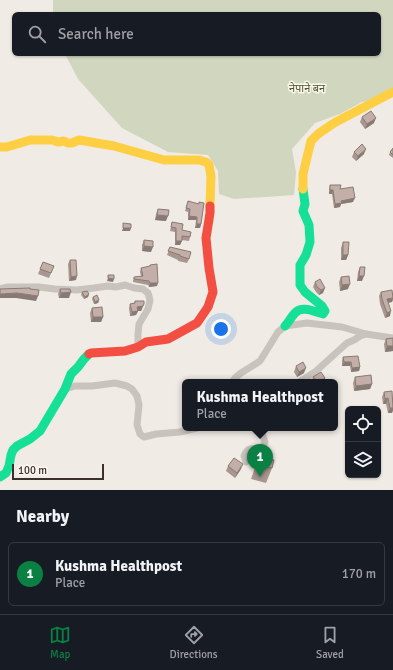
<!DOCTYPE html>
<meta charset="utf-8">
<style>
body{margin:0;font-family:Signika,"Noto Sans Devanagari",sans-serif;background:#242831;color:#f1f3f6}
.controls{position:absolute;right:12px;bottom:12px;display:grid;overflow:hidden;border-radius:6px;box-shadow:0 1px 3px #0004}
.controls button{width:36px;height:36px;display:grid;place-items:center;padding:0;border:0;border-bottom:1px solid #363941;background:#171b24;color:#f1f3f6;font:20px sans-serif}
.scale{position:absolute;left:12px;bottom:10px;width:92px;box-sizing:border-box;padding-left:4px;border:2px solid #3b302b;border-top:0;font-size:11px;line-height:14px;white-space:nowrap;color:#3b302b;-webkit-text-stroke:3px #fbf5ee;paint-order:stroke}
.you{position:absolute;left:221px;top:329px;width:14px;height:14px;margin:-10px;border:3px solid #fff;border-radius:50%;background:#1a73e8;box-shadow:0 0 0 6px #1a73e833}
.badge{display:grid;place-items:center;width:26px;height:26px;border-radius:50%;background:#0b8043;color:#fff;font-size:13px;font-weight:700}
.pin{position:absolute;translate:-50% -33px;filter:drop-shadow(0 1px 2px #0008)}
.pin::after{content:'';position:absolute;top:21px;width:14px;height:12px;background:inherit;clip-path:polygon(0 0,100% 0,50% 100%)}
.popup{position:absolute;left:182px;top:379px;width:156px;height:52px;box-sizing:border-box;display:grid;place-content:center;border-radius:6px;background:#171b24;filter:drop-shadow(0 1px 3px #0005);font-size:13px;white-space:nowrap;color:#9ea1a6}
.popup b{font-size:15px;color:#f1f3f6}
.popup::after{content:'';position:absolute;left:50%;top:100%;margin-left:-8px;border:8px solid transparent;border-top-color:#171b24}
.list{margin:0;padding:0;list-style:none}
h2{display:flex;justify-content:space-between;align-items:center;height:52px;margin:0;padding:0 16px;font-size:17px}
h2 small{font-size:13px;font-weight:400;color:#9ea1a6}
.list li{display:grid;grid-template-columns:26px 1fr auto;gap:12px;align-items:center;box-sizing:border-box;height:64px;margin:0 8px 8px;padding:0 8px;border:1px solid #363941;border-radius:6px}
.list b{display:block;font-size:15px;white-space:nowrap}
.list p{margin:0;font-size:13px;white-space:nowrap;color:#9ea1a6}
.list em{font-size:13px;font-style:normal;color:#9ea1a6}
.icon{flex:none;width:22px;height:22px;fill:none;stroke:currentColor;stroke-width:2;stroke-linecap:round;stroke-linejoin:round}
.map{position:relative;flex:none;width:393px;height:490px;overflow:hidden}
.search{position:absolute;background:#171b24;box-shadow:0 1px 3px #0004;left:12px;right:12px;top:12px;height:44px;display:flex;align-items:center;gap:10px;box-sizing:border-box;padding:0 14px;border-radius:6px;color:#9ea1a6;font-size:15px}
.sheet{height:124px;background:#171b24}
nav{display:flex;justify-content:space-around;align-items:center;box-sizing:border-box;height:56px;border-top:1px solid #363941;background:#171b24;font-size:11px;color:#9ea1a6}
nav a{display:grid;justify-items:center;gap:2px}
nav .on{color:#0b8043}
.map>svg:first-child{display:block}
.green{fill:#d1d6bf}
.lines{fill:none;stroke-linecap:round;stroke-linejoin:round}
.street{stroke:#c9c3be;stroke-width:7}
.fast{stroke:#16e098;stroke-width:9}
.slow{stroke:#ffcf43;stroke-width:9}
.jam{stroke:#f24e42;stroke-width:9}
.wall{fill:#a89690}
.shaded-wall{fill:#887a75}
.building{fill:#c3afa7;stroke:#887a75}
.labels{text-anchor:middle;stroke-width:3;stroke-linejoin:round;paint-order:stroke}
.park-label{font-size:11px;fill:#4a5a2e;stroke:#fbf5ee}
</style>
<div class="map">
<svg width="393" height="490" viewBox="0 0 393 490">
<rect width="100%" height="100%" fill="#f0ebe5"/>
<polygon class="green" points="53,0 393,0 393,94 373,100 362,102 340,114 315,123 292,149 296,172 294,195 234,199 219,194 218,171 208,155 168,152 122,128 78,79 65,54 379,54 379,14 53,14"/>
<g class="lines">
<g class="street">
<polyline points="0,289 7,287 39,287 55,289 77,290 94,288 108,286 116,287 125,285 134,288 143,289 148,293 150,300 148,309 139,324 138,334 138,347"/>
<polyline points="232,382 235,378 241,373 260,361 278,332 285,326 307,323 342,327 366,334 393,338"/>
<polyline points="299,382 315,372 347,343 354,340 360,336 366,334"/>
<polyline points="65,389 75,386 92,386 115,383 127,386 132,389 137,396 139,405 137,425 140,434 144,437 156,434 180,432 197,428"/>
<path d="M246,462L244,456C248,446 252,449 261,448L264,445L265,442L263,436L255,428"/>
</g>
<g class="fast">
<path d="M285,326C289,322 291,317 295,313C302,305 315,312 323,314L325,311L322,306L305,292L300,285V265L306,255L310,242L309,225L303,211L305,204L303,189"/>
<polyline points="0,477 6,473 9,466 11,455 13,450 17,446 30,439 40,431 65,389 71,374 78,367 84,359 89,354"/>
</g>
<g class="slow">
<polyline points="0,147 7,147 30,140 52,140 58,142 64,141 68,143 72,143 79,140 114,146 164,160 199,160 206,162 209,165 211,176 210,206"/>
<polyline points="303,189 303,174 311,141 318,134 334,123 393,92"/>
</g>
<polyline class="jam" points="89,354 91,353 125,351 138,347 146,342 168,339 197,323 208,307 213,292 209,268 206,238 210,213 210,206"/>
</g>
<g class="wall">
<polygon points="362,117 374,123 365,129 360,122"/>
<polygon points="393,148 393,158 389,155 390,152"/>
<polygon points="354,152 364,154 356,161 352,157"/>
<polygon points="330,185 340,189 353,202 341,204 340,207 334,208 332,194 329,194 329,189"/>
<polygon points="188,201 201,224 200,228 195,228 196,220 188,220 188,212 185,211"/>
<polygon points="158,209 166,221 155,220 156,214"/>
<polygon points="172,222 190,237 189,241 182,240 180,245 175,245 175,232 170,231"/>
<polygon points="144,240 151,252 142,251 142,245"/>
<polygon points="343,242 348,255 346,260 341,260 341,248"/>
<polygon points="170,247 189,259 187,263 178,261 178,260 167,255"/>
<polygon points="70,260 76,280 69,281 68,264"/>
<polygon points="43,262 54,266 49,278 38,274"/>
<polygon points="150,265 157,286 149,287 148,285 133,282 133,281 134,277 141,276 140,272 141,268 150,266"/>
<polygon points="360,267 362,281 357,281 358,272"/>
<polygon points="341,277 348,289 340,291 339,282"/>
<polygon points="315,282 323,293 319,295 316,292 313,287"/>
<polygon points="60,289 69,298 59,298 58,294"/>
<polygon points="82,292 89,294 88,297 84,299 81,295"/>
<polygon points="381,292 393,293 393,300 392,302 388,303 390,316 385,318 380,304 379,296"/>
<polygon points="93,297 99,300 98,303 94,304 92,299"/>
<polygon points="135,301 144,304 141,311 138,311 136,315 130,316 129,308 130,304 134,303"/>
<polygon points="92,308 103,317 101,322 91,322 90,313"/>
<polygon points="393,338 393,351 385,352 384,344 386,339"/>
<polygon points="343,357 360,367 359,371 351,372 350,366 342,366 342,361"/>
<polygon points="296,366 304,373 297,377 294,372"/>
<polygon points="313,377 325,378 324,382 312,382"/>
<polygon points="355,377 372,384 370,389 354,391 353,383"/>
<polygon points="384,392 393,398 393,410 392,413 388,413 386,404 383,404 382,397"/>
<polygon points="259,456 272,468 266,483 251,479"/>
<polygon points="228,466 241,469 235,478 226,471"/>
</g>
<g class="shaded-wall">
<polygon points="376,118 374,123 365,129 367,124"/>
<polygon points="366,149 364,154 356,161 358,156"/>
<polygon points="330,190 333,190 332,194 329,194"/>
<polygon points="355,198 353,202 341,204 340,207 334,208 335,204 341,201"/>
<polygon points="157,215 168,216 166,221 155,220"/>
<polygon points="189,216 197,217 196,220 188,220"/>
<polygon points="197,224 201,224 200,228 195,228"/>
<polygon points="123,228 131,228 130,231 122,231"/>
<polygon points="176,241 182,241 180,245 175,245"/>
<polygon points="144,246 153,247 151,252 142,251"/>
<polygon points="343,255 348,255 346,260 341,260"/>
<polygon points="77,276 76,280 69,281 71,277"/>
<polygon points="359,276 364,276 362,281 357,281"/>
<polygon points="108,278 114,279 113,282 107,281"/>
<polygon points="150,283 158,283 157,286 149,287"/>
<polygon points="350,284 348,289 340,291 342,285"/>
<polygon points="325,288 323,293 319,295 321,290"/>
<polygon points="71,292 69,298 59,298 61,293"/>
<polygon points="17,293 38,296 36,301 16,298 0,298 0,294"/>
<polygon points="89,294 88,297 84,299 85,297"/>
<polygon points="393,298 392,302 385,303 387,299"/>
<polygon points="99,300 98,303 94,304 95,302"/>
<polygon points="144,304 141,311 138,311 136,315 130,316 132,312 137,307"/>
<polygon points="391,311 390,316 385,318 387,313"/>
<polygon points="93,317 103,317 101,322 91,322"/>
<polygon points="387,346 393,346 393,351 385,352"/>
<polygon points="344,362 351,362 350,366 342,366"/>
<polygon points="360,367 359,371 351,372 352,368"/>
<polygon points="306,368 304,373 297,377 299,372"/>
<polygon points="325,378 324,382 319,382"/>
<polygon points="372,384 370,389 354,391 356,386"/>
<polygon points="388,398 386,404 383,404 385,399"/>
<polygon points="393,407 393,410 392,413 388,413 390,408"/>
<polygon points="243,464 241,469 235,478 237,473"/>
</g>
<g class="building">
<polygon points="371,111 376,118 367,124 362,117"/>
<polygon points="362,144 366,149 358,156 354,152"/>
<polygon points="393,148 393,155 390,152"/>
<polygon points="330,185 341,185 340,189 353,187 355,198 341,201 342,203 335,204 333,190 330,190"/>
<polygon points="188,201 199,204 199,202 204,203 201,224 197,224 197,217 189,216 190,209 186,208"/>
<polygon points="158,209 169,210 168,216 157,215"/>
<polygon points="172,222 183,224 182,230 191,232 190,237 182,236 182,241 176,241 176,228 171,227"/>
<polygon points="123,223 131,224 131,228 123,228"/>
<polygon points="144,240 153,241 153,247 144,246"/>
<polygon points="343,242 349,242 348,255 343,255"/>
<polygon points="170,247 191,252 189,259 180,256 180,255 168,251"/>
<polygon points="70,260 76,260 77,276 71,277"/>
<polygon points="43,262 54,266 51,273 40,269"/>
<polygon points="157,264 158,283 150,283 149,281 134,279 134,277 143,276 141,268 150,266 150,265"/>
<polygon points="360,267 365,267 364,276 359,276"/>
<polygon points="108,275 114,275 114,279 108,278"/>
<polygon points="349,276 350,284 342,285 341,277"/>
<polygon points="320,279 325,288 321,290 317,287 315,282"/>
<polygon points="30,288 30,289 39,290 38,296 17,293 0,294 0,289"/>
<polygon points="60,289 70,289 71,292 61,293"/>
<polygon points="392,290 393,298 387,299 391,311 387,313 382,299 381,292"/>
<polygon points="87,291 89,294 85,297 82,292"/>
<polygon points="97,295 99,300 95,302 93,297"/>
<polygon points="135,301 144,301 144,304 143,306 137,307 138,311 132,312 130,304 135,303"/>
<polygon points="102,307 103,317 93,317 92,308"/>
<polygon points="393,338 393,346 387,346 386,339"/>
<polygon points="358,356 360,367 352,368 351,362 344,362 343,357"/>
<polygon points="303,362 306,368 299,372 296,366"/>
<polygon points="321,372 325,378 319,382 317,382 313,377"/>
<polygon points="371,375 372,384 356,386 355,377"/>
<polygon points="392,391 393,408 390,408 388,398 385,399 384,392"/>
<polygon points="259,456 274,460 272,468 256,464"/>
<polygon points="234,458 243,464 237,473 228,466"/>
</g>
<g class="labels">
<g class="park-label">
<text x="307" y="92">नेपाने बन</text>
</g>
</g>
</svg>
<div class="controls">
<button><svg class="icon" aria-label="locate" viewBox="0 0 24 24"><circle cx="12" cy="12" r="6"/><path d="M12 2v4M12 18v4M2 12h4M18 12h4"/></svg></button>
<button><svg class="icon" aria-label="layers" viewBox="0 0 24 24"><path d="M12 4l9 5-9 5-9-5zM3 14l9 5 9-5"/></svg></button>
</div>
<div class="scale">100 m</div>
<div class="you"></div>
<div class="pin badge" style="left:260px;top:477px">1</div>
<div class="popup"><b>Kushma Healthpost</b>Place</div>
<div class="search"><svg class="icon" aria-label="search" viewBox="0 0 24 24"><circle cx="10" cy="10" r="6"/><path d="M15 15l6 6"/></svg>Search here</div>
</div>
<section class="sheet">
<h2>Nearby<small></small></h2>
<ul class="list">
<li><span class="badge">1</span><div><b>Kushma Healthpost</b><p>Place</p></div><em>170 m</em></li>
</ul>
</section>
<nav>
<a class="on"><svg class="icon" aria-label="map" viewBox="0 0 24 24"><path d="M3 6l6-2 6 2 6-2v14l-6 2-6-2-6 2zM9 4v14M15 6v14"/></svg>Map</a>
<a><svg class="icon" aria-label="directions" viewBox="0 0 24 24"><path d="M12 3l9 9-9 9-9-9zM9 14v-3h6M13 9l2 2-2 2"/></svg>Directions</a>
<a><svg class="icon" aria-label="saved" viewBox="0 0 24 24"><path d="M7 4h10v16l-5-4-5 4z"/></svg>Saved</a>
</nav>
